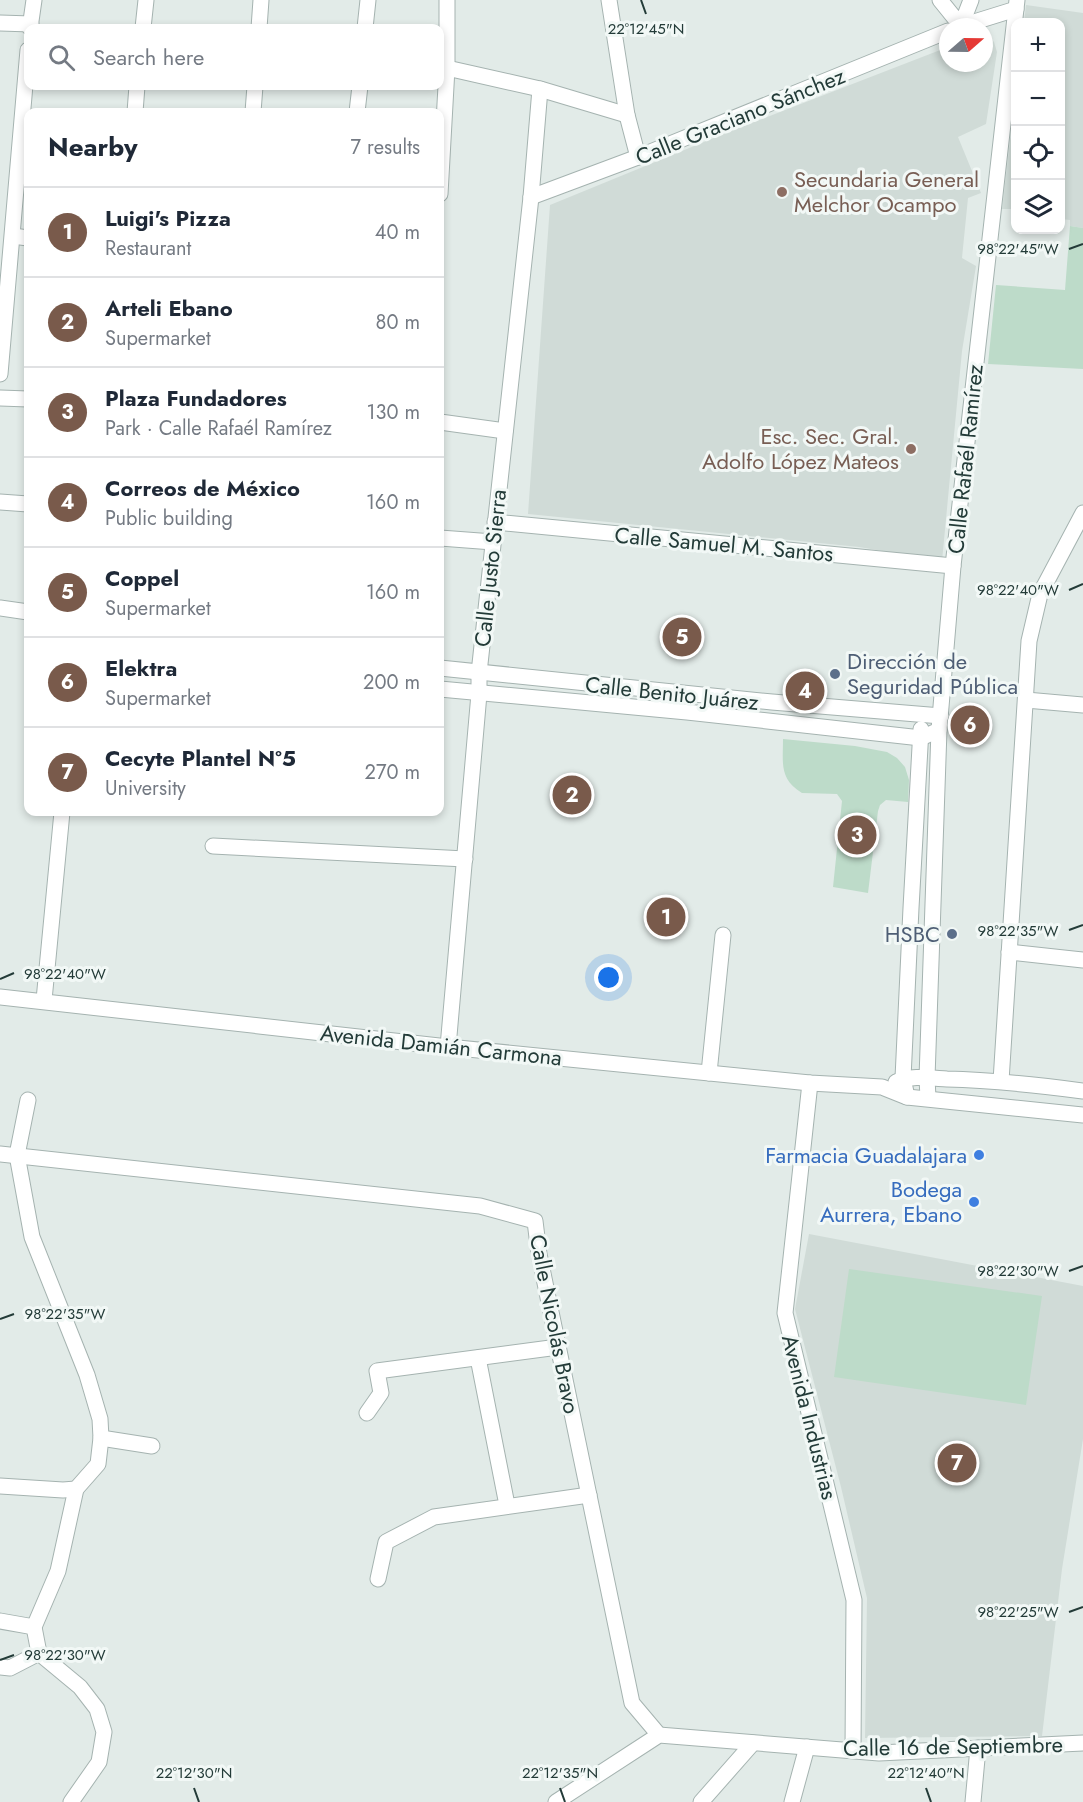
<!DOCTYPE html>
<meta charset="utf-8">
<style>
body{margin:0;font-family:Jost,sans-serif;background:#f6f6f7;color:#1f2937}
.controls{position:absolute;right:18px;top:18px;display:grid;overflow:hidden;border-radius:12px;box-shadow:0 3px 9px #0003}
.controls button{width:54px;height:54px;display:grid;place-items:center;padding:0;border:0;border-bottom:2px solid #e0e1e3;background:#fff;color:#1f2937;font:30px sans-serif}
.compass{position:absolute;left:939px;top:18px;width:54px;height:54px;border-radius:50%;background:#fff;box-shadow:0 3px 9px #0003;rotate:70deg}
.you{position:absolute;left:609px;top:978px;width:21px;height:21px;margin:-15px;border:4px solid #fff;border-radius:50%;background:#1a73e8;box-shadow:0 0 0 9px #1a73e833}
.badge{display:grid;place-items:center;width:39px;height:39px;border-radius:50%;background:#795a4b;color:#fff;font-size:20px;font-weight:700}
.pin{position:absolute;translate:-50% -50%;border:3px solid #fff;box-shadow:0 2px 6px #0006}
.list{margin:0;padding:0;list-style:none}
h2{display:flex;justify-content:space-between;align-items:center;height:78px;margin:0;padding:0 24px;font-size:26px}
h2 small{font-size:20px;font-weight:400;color:#747a83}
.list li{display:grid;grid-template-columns:39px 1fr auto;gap:18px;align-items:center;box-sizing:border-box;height:90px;padding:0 24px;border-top:2px solid #e0e1e3}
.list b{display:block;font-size:22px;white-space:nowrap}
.list p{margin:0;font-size:20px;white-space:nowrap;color:#747a83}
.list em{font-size:20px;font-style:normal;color:#747a83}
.icon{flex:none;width:33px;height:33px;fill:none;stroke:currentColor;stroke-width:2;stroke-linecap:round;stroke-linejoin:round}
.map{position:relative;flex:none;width:1083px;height:1802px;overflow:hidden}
.search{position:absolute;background:#fff;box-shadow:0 3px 9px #0003;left:24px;top:24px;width:420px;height:66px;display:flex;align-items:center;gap:15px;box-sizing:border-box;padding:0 21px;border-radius:12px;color:#747a83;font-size:22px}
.panel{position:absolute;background:#fff;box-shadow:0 3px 9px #0003;left:24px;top:108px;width:420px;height:708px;border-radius:12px}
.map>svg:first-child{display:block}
.built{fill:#d0dbd7}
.green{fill:#bddbc9}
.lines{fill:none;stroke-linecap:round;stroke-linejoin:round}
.minor-casing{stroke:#a5b3b0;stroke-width:17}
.minor{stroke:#fff;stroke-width:15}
.ticks{fill:none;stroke:#233b38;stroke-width:2}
.education-dot{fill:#8d6e63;stroke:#f2f8f6;stroke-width:2}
.service-dot{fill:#5c6f8a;stroke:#f2f8f6;stroke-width:2}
.shop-dot{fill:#3f7fe0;stroke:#f2f8f6;stroke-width:2}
.labels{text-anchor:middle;stroke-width:6;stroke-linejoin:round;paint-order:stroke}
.street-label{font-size:22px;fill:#233b38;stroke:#f2f8f6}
.education-label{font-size:22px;fill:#785e54;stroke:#f2f8f6;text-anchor:start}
.service-label{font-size:22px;fill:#4e5e75;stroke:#f2f8f6;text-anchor:start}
.shop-label{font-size:22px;fill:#366cbe;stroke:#f2f8f6;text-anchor:end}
.ticks-label{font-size:15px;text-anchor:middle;fill:#233b38;stroke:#f2f8f6;stroke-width:6;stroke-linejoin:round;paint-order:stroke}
</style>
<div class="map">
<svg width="1083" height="1802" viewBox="0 0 1083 1802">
<rect width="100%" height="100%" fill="#e2ebe8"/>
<g class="built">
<polygon points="1026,5 1083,13 1083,228 1070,226 1070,220 1061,219 1060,22 1024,22"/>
<polygon points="987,33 994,42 997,52 986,124 958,137 981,193 968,198 962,258 976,266 962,351 942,561 859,547 528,514 550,205 721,135 948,47 948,63 984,63 984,34"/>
<polygon points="1015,98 1015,209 1002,209"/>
<polygon points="809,1234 1083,1286 1083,1439 1062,1569 1042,1736 865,1738 867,1598 841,1487 795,1309"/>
</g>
<g class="green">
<polygon points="1070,226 1083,228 1083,369 988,364 996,285 1065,290"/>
<path d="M783,739L855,746L887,752L897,758L905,767L909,780L908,802L886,800L880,805L878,811L868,893L833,887L842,801L837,794L802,793C779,779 783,763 783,739Z"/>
<polygon points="849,1269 1042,1296 1026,1405 834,1377"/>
</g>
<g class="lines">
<g class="minor-casing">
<g id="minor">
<polyline points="609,0 627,115 638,157"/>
<polyline points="940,0 961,26 971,0"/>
<polyline points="0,23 31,24"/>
<polyline points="958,27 1016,9"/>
<polyline points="30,28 34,0"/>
<polyline points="143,28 146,0"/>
<polyline points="259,28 261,0"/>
<polyline points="365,28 368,0"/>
<polyline points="447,68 540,89 627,115"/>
<polyline points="135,112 137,86"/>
<polyline points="253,112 255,86"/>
<polyline points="357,112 360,86"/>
<polyline points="440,194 447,68 447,0"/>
<polyline points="531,197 638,157 948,31"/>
<polyline points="13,236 28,238"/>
<polyline points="0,374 28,50"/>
<polyline points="0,398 28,399"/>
<polyline points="440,422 505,431"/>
<polyline points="0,502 28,504"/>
<polyline points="495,522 953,566"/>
<polyline points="440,538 493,542"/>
<polyline points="0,608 28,612"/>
<polyline points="440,668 772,702 941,716"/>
<polyline points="440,689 687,712 921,738 939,730"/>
<polyline points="1026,700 1083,705"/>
<polyline points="213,846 465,859"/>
<polyline points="1009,952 1083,960"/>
<polyline points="0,997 448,1047 810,1083 882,1087 907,1097 1083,1115"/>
<polyline points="44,1000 62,812"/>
<polyline points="448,1047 479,694 479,673 531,197 540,89"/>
<polyline points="709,1073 723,935"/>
<polyline points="1001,1081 1029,641 1040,594 1083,513"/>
<path d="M896,1082C911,1075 930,1078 947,1079C993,1080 1037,1085 1083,1091"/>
<polyline points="810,1083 785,1313 854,1600 853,1750"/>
<polyline points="907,1097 903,1078 911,908 921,729"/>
<polyline points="928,1098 927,1078 939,730 953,566 1017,0"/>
<polyline points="28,1100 17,1155 32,1237 87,1375 100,1419 101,1438 98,1464 76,1489 58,1571 34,1627 39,1653 80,1687 97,1709 104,1732 99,1762 71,1802"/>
<polyline points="0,1154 480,1206 535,1221 539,1254 632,1703 659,1735"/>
<polyline points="478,1358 507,1505"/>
<polyline points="367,1413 381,1393 377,1371 558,1347"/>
<polyline points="101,1438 152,1446"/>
<polyline points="0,1486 63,1490 76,1489"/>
<polyline points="378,1579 386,1542 434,1517 589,1495"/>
<polyline points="0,1621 34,1627"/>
<polyline points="0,1667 10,1668 39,1653"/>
<polyline points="556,1802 659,1735 879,1753 1083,1743"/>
<polyline points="701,1802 753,1743"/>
<polyline points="792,1802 807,1747"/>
<polyline points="973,1802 978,1748"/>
</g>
</g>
<use href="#minor" class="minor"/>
</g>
<path class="ticks" d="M641,0L646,14M1069,249L1083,244M1069,590L1083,584M1069,930L1083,925M0,979L14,973M1069,1271L1083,1266M0,1319L14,1314M1069,1612L1083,1607M0,1660L14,1655M194,1788L199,1802M560,1788L565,1802M926,1788L931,1802"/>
<g class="education-dot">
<circle cx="782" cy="192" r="6"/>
<circle cx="911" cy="449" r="6"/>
</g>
<g class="service-dot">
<circle cx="835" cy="674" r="6"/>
<circle cx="952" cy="934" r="6"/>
</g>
<g class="shop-dot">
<circle cx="979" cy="1155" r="6"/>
<circle cx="974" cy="1202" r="6"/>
</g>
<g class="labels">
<g class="street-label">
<text transform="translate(740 116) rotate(-22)" y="8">Calle Graciano Sánchez</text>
<text transform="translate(965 459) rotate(-84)" y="8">Calle Rafaél Ramírez</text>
<text transform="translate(724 544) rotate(5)" y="8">Calle Samuel M. Santos</text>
<text transform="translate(490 568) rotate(-84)" y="8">Calle Justo Sierra</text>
<text transform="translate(672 693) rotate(6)" y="8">Calle Benito Juárez</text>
<text transform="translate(441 1045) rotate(6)" y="8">Avenida Damián Carmona</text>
<text transform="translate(555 1324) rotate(79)" y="8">Calle Nicolás Bravo</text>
<text transform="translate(810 1417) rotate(76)" y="8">Avenida Industrias</text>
<text transform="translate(953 1746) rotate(-1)" y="8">Calle 16 de Septiembre</text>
</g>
<g class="education-label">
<text x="794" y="187">Secundaria General<tspan x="794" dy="25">Melchor Ocampo</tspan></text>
<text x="899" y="444" text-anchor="end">Esc. Sec. Gral.<tspan x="899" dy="25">Adolfo López Mateos</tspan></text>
</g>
<g class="service-label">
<text x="847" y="669">Dirección de<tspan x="847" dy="25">Seguridad Pública</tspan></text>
<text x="940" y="942" text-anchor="end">HSBC</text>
</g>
<g class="shop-label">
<text x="967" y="1163">Farmacia Guadalajara</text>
<text x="962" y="1197">Bodega<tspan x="962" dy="25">Aurrera, Ebano</tspan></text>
</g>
</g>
<g class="ticks-label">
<text x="646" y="34">22°12'45"N</text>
<text x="1018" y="254">98°22'45"W</text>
<text x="1018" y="595">98°22'40"W</text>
<text x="1018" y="936">98°22'35"W</text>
<text x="65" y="979">98°22'40"W</text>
<text x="1018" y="1276">98°22'30"W</text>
<text x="65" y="1319">98°22'35"W</text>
<text x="1018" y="1617">98°22'25"W</text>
<text x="65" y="1660">98°22'30"W</text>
<text x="194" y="1778">22°12'30"N</text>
<text x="560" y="1778">22°12'35"N</text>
<text x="926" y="1778">22°12'40"N</text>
</g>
</svg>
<div class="controls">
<button>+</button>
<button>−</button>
<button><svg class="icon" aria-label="locate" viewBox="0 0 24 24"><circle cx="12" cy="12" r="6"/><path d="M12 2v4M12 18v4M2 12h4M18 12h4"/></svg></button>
<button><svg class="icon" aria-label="layers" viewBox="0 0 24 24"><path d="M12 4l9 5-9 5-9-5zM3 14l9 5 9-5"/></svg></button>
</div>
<svg class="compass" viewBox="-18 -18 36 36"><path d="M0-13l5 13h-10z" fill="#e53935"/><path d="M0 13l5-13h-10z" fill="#747a83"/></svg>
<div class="you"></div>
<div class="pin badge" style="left:666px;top:917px">1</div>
<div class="pin badge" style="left:572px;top:795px">2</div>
<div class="pin badge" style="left:857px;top:835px">3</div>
<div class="pin badge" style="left:805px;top:691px">4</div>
<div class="pin badge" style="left:682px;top:637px">5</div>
<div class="pin badge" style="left:970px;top:725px">6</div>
<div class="pin badge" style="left:957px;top:1463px">7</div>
<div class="search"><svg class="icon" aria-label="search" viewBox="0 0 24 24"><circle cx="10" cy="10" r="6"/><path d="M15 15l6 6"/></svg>Search here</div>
<section class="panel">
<h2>Nearby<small>7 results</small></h2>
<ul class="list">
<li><span class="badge">1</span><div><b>Luigi's Pizza</b><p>Restaurant</p></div><em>40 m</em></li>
<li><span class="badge">2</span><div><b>Arteli Ebano</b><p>Supermarket</p></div><em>80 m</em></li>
<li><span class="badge">3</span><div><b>Plaza Fundadores</b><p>Park · Calle Rafaél Ramírez</p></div><em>130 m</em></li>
<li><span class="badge">4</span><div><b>Correos de México</b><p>Public building</p></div><em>160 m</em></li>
<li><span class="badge">5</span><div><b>Coppel</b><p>Supermarket</p></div><em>160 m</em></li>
<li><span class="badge">6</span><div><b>Elektra</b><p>Supermarket</p></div><em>200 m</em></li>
<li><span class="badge">7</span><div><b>Cecyte Plantel N°5</b><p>University</p></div><em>270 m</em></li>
</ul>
</section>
</div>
